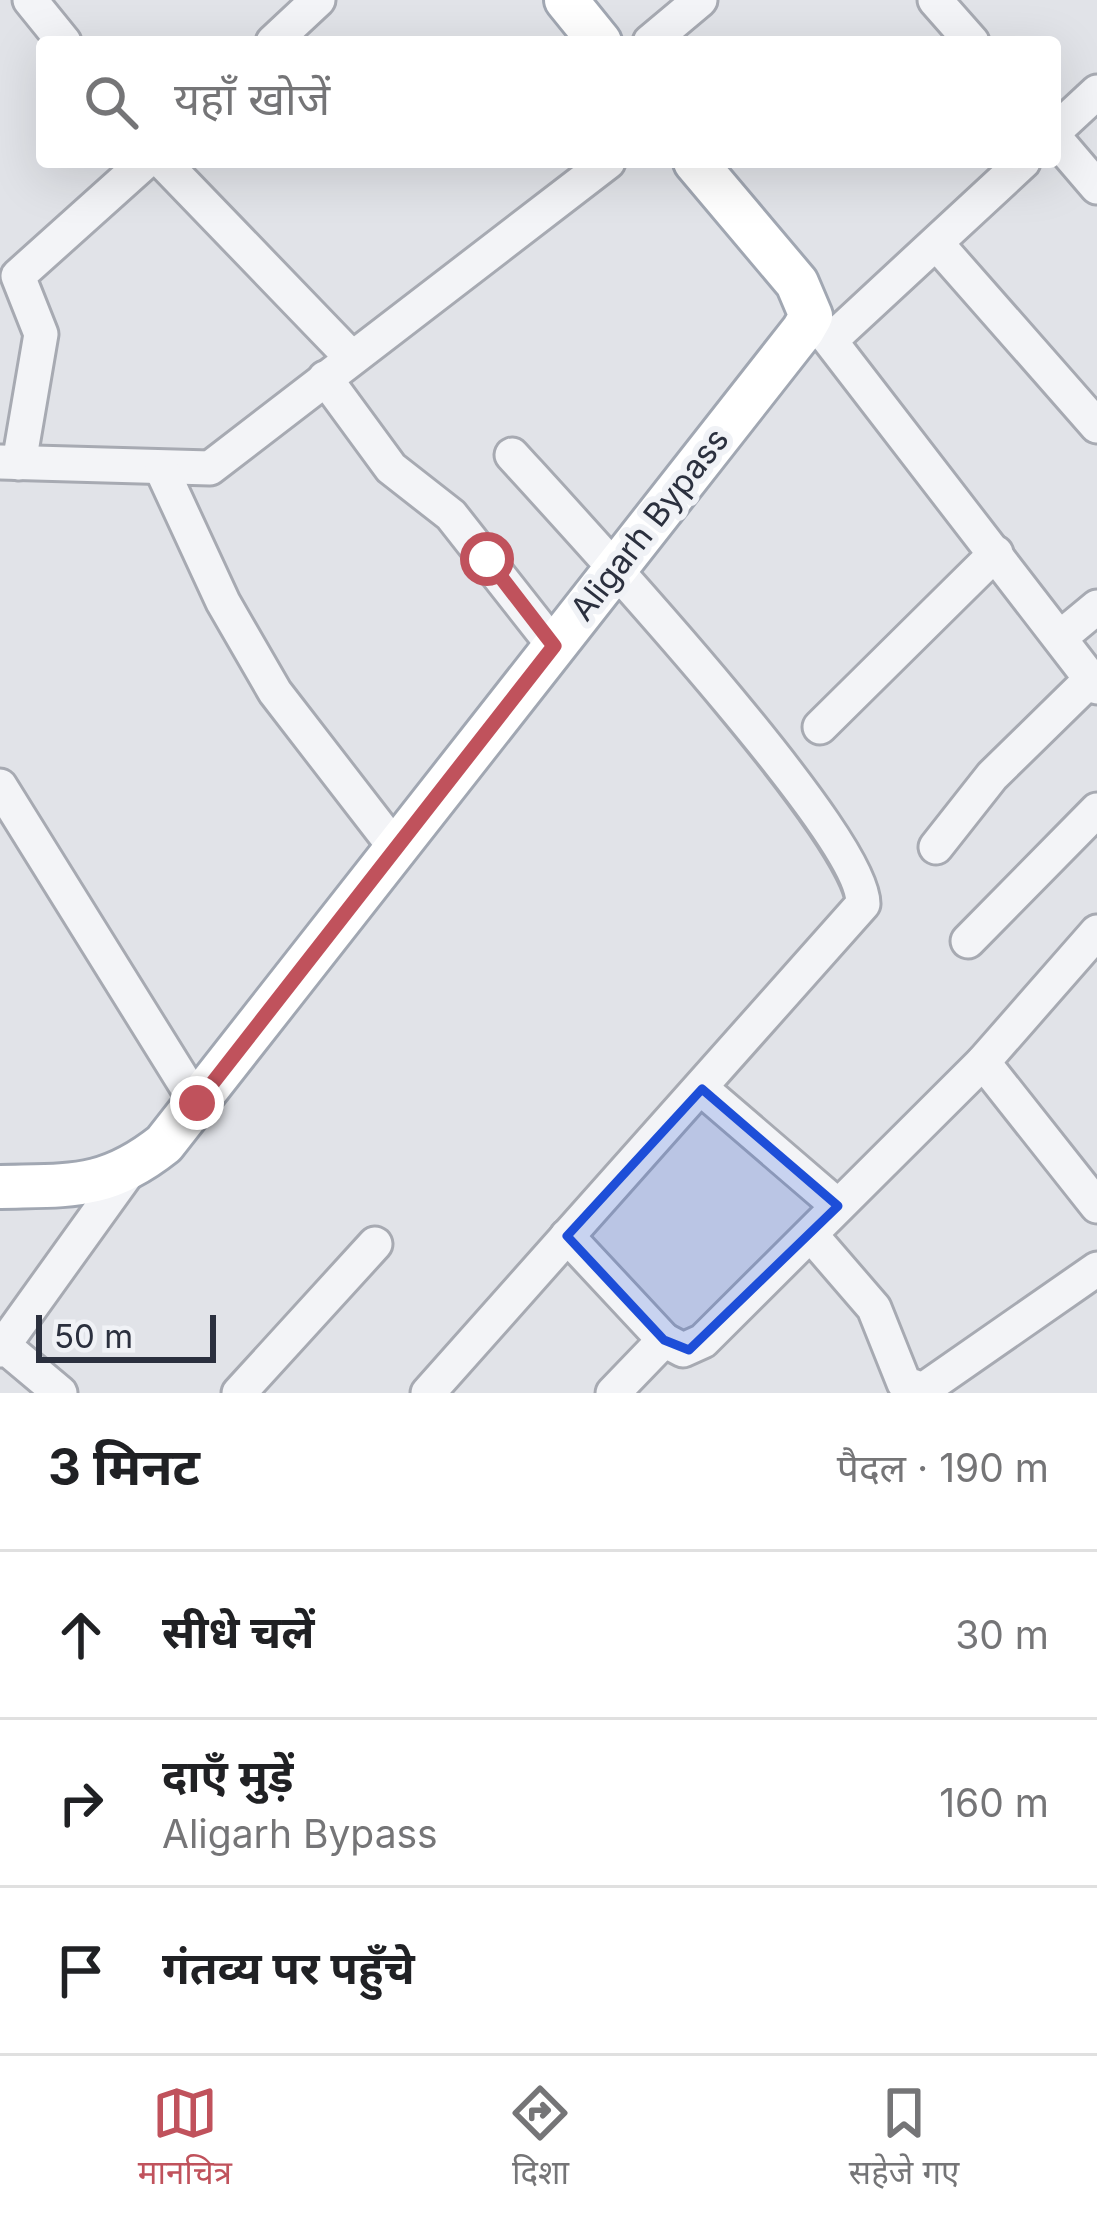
<!DOCTYPE html>
<html lang="hi">
<meta charset="utf-8">
<style>
body{margin:0;font-family:Inter,"Noto Sans Devanagari",sans-serif;background:#f6f6f6;color:#202124}
.scale{position:absolute;left:36px;bottom:30px;width:180px;box-sizing:border-box;padding-left:12px;border:6px solid #2b303e;border-top:0;font-size:33px;line-height:42px;white-space:nowrap;color:#2b303e;-webkit-text-stroke:9px #f0f2f6;paint-order:stroke}
.stop{position:absolute;width:36px;height:36px;margin:-27px;border:9px solid #c0525c;border-radius:50%;background:#fff}
.stop.end{background:#c0525c;border-color:#fff;box-shadow:0 3px 12px #0008}
.list{margin:0;padding:0;list-style:none}
h2{display:flex;justify-content:space-between;align-items:center;height:156px;margin:0;padding:0 48px;font-size:51px}
h2 small{font-size:39px;font-weight:400;color:#757577}
.list li{display:grid;grid-template-columns:78px 1fr auto;gap:36px;align-items:center;box-sizing:border-box;height:168px;padding:0 48px;border-top:3px solid #e0e0e0}
.list b{display:block;font-size:45px;white-space:nowrap}
.list p{margin:0;font-size:39px;white-space:nowrap;color:#757577}
.list em{font-size:39px;font-style:normal;color:#757577}
.icon{flex:none;width:66px;height:66px;fill:none;stroke:currentColor;stroke-width:2;stroke-linecap:round;stroke-linejoin:round}
.map{position:relative;flex:none;width:1097px;height:1393px;overflow:hidden}
.search{position:absolute;background:#fff;box-shadow:0 12px 48px #0002;left:36px;right:36px;top:36px;height:132px;display:flex;align-items:center;gap:30px;box-sizing:border-box;padding:0 42px;border-radius:12px;color:#757577;font-size:45px}
.sheet{height:660px;background:#fff}
nav{display:flex;justify-content:space-around;align-items:center;box-sizing:border-box;height:168px;border-top:3px solid #e0e0e0;background:#fff;font-size:33px;color:#757577}
nav a{display:grid;justify-items:center;gap:6px}
nav .on{color:#c0525c}
.map>svg:first-child{display:block}
.lines{fill:none;stroke-linecap:round;stroke-linejoin:round}
.minor-casing{stroke:#a7aab2;stroke-width:39}
.major-casing{stroke:#a1a7b2;stroke-width:48}
.minor{stroke:#f3f4f7;stroke-width:33}
.major{stroke:#fff;stroke-width:42}
.route{stroke:#c0525c;stroke-width:15}
.marked{fill:#1d4ed8;fill-opacity:0.2;stroke:#1d4ed8;stroke-width:9;stroke-linejoin:round}
.labels{text-anchor:middle;stroke-width:12;stroke-linejoin:round;paint-order:stroke}
.street-label{font-size:33px;fill:#2b303e;stroke:#f0f2f6}
</style>
<div class="map">
<svg width="1097" height="1393" viewBox="0 0 1097 1393">
<rect width="100%" height="100%" fill="#e1e3e8"/>
<g class="lines">
<g class="minor-casing">
<g id="minor">
<polyline points="30,0 64,42"/>
<polyline points="935,0 972,42"/>
<polyline points="273,42 318,0"/>
<polyline points="650,42 700,0"/>
<polyline points="1055,131 1097,92"/>
<polyline points="1055,138 1097,187"/>
<polyline points="163,162 351,357"/>
<polyline points="937,244 1097,426"/>
<polyline points="811,316 1097,687"/>
<polyline points="831,340 1023,162"/>
<polyline points="325,378 391,468 451,515 554,646"/>
<polyline points="0,462 210,468 608,162"/>
<polyline points="19,463 41,334 18,276 145,162"/>
<polyline points="162,470 223,602 275,692 397,850"/>
<polyline points="1062,636 1097,607"/>
<polyline points="820,727 996,553"/>
<polyline points="0,786 197,1103"/>
<polyline points="936,847 992,776 1091,679"/>
<polyline points="968,941 1097,810"/>
<polyline points="983,1062 1097,1206"/>
<polyline points="702,1089 838,1206"/>
<polyline points="811,1235 874,1308 904,1383 923,1390 1097,1269"/>
<polyline points="567,1236 664,1340"/>
<polyline points="4,1346 60,1393"/>
<polyline points="0,1350 130,1169"/>
<polyline points="239,1393 375,1244"/>
<path d="M428,1393L863,904C865,836 571,520 512,455"/>
<polyline points="613,1393 664,1340 683,1350 703,1341 983,1062 1097,932"/>
</g>
</g>
<g class="major-casing">
<g id="major">
<polyline points="566,0 600,42"/>
<path d="M0,1187C71,1185 106,1190 164,1144L803,330L811,316L797,283L695,162"/>
</g>
</g>
<use href="#minor" class="minor"/>
<use href="#major" class="major"/>
</g>
<g class="lines">
<polyline class="route" points="197,1103 554,646 487,559"/>
</g>
<path class="marked" d="M702,1089L838,1206L689,1350L664,1340L567,1236Z"/>
<g class="labels">
<g class="street-label">
<text transform="translate(649 524) rotate(-52)" y="12">Aligarh Bypass</text>
</g>
</g>
</svg>
<div class="scale">50 m</div>
<div class="stop" style="left:487px;top:559px"></div>
<div class="stop end" style="left:197px;top:1103px"></div>
<div class="search"><svg class="icon" aria-label="search" viewBox="0 0 24 24"><circle cx="10" cy="10" r="6"/><path d="M15 15l6 6"/></svg>यहाँ खोजें</div>
</div>
<section class="sheet">
<h2>3 मिनट<small>पैदल · 190 m</small></h2>
<ul class="list">
<li><svg class="icon" aria-label="ahead" viewBox="0 0 24 24"><path d="M12 20V5M6 11l6-6 6 6"/></svg><div><b>सीधे चलें</b></div><em>30 m</em></li>
<li><svg class="icon" aria-label="right" viewBox="0 0 24 24"><path d="M7 20v-9h11M14 6l5 5-5 5"/></svg><div><b>दाएँ मुड़ें</b><p>Aligarh Bypass</p></div><em>160 m</em></li>
<li><svg class="icon" aria-label="arrive" viewBox="0 0 24 24"><path d="M6 21V4h12l-3 4 3 4H6"/></svg><div><b>गंतव्य पर पहुँचे</b></div></li>
</ul>
</section>
<nav>
<a class="on"><svg class="icon" aria-label="map" viewBox="0 0 24 24"><path d="M3 6l6-2 6 2 6-2v14l-6 2-6-2-6 2zM9 4v14M15 6v14"/></svg>मानचित्र</a>
<a><svg class="icon" aria-label="directions" viewBox="0 0 24 24"><path d="M12 3l9 9-9 9-9-9zM9 14v-3h6M13 9l2 2-2 2"/></svg>दिशा</a>
<a><svg class="icon" aria-label="saved" viewBox="0 0 24 24"><path d="M7 4h10v16l-5-4-5 4z"/></svg>सहेजे गए</a>
</nav>
